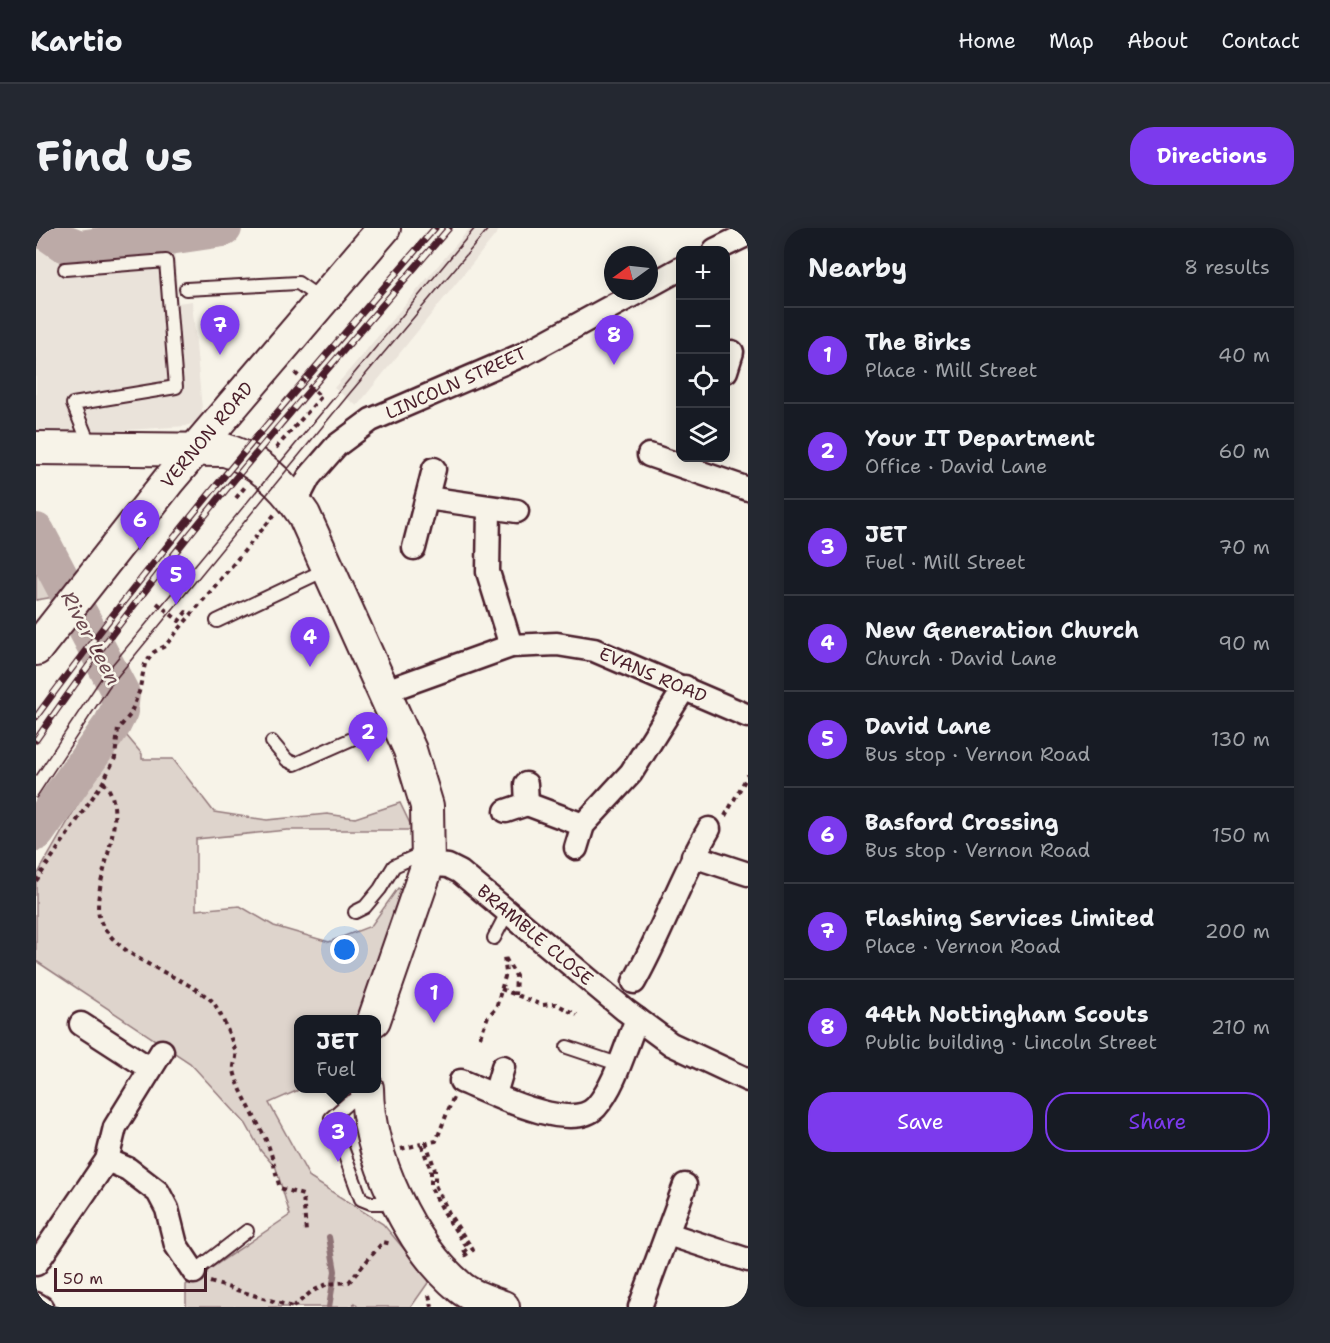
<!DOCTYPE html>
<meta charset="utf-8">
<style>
body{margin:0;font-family:"Shantell Sans",sans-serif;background:#242831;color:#f1f3f6}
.controls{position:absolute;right:18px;top:18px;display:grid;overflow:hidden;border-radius:12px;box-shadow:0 3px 15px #0003}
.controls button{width:54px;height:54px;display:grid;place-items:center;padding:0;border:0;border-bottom:2px solid #363941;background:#171b24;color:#f1f3f6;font:30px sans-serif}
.compass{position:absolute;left:568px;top:18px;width:54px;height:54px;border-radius:50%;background:#171b24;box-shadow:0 3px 15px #0003;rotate:255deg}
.scale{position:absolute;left:18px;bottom:15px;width:153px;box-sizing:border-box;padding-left:6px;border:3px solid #4a1f2b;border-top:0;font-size:16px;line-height:21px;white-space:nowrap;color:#4a1f2b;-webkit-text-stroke:4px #f7f3e8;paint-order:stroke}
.you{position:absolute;left:309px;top:722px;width:21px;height:21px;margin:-15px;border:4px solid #fff;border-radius:50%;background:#1a73e8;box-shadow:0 0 0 9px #1a73e833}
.badge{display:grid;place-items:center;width:39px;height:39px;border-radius:50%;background:#7c3aed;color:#fff;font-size:20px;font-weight:700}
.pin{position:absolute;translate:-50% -50px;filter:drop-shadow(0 2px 3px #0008)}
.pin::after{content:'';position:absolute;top:32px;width:21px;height:18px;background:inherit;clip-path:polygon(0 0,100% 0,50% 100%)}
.popup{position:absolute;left:258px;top:787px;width:87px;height:78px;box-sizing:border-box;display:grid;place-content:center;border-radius:12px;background:#171b24;filter:drop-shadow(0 2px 4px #0005);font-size:20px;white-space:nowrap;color:#9ea1a6}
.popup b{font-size:22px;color:#f1f3f6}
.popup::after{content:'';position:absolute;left:50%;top:100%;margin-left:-12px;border:12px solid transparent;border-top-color:#171b24}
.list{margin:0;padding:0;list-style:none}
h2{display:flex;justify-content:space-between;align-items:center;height:78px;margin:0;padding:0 24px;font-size:26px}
h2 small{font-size:20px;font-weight:400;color:#9ea1a6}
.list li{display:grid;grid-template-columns:39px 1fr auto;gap:18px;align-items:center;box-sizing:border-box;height:96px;padding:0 24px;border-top:2px solid #363941}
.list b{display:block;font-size:22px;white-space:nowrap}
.list p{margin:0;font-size:20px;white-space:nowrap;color:#9ea1a6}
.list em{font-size:20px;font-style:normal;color:#9ea1a6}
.actions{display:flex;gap:12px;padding:18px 24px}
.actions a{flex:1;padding:14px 0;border:2px solid #7c3aed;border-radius:24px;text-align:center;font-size:21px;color:#7c3aed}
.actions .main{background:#7c3aed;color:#fff}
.icon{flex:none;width:33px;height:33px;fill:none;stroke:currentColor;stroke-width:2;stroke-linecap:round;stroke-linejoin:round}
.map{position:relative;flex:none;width:712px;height:1079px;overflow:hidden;border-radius:24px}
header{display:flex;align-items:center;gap:36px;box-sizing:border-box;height:84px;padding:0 30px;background:#171b24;border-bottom:2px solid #363941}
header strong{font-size:28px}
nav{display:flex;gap:33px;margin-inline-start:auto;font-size:21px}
.intro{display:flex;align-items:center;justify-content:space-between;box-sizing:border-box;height:144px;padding:0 36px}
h1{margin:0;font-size:42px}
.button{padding:15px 27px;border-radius:24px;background:#7c3aed;color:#fff;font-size:21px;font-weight:700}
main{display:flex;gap:36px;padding:0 36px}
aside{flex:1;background:#171b24;border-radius:24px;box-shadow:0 3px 15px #0003}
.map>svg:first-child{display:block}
.built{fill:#eae3da}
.green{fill:#ded4cc;stroke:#947a7c;stroke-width:1.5}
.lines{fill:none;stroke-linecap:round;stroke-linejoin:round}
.stream{stroke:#8e7275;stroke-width:6}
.river{stroke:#bcaaa7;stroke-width:38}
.lane-casing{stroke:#4a1f2b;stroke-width:16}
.street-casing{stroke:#4a1f2b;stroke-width:27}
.secondary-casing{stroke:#4a1f2b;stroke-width:36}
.path{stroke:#4a1f2b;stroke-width:4;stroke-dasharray:4.5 4.5;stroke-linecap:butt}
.lane{stroke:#f7f3e8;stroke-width:12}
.street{stroke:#f7f3e8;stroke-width:22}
.secondary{stroke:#f7f3e8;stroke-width:32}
.tram{stroke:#4a1f2b;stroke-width:1.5}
.rail-casing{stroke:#4a1f2b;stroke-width:7}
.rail{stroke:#f7f3e8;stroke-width:4.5;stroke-dasharray:14;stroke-linecap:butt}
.path-bridge{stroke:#4a1f2b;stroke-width:4;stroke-dasharray:4.5 4.5;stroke-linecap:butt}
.labels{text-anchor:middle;stroke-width:5;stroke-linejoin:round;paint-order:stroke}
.street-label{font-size:18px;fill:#4a1f2b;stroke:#f7f3e8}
.water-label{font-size:20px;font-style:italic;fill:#6c4950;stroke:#f7f3e8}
</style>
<header>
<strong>Kartio</strong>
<nav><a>Home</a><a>Map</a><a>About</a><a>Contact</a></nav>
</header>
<div class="intro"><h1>Find us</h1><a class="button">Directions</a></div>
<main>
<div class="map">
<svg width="712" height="1079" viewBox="0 0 712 1079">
<rect width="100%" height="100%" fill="#f7f3e8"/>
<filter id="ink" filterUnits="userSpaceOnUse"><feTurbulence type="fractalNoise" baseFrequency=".0167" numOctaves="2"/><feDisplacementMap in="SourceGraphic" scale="12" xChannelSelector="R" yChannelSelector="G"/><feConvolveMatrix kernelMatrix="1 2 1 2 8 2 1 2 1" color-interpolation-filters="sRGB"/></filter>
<g filter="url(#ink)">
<g class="built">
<polygon points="434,0 465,0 321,178 298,160"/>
<polygon points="0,10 29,26 138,17 142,75 156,73 167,192 150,198 35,206 0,205"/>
</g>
<g class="green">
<polygon points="0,334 18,369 0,372"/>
<polygon points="85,501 106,526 106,531 137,531 178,584 231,592 291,586 319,590 364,575 377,602 251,602 160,611 160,682 204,678 238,698 293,714 335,698 362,660 370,665 328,791 263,792 263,860 265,861 233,875 274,950 347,996 394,1052 375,1079 322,1079 318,1075 316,1079 150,1079 150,1057 254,987 240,940 225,923 210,896 154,835 0,733 0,649"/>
</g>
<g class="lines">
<polyline class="stream" points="293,1079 299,1043 293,1009"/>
<g class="river">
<polyline points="6,0 26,14 44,21 187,0"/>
<polyline points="0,304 85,466 83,483 76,497 0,604"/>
</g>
<g class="lane-casing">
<g id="lane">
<polyline points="29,41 130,33 140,159 37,176 55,220"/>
<polyline points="150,61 262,55 285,71"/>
<polyline points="181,393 291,341"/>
<polyline points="236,514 251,532 259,536 359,492"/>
<polyline points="319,684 329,679 344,661 358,638 389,624"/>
<polyline points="458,710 471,685"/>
<polyline points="531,819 582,836"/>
<polyline points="330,866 312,875 295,890 325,971 335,975 360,975"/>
<polyline points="158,1044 211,1003"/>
</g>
</g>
<g class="street-casing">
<g id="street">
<polyline points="679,22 712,6"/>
<polyline points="613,58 644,41"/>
<polyline points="690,143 696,124"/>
<polyline points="613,227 712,261"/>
<polyline points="391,270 481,283"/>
<polyline points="260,274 273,249 300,218 335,192 486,127 604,63"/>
<polyline points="453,280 452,344 475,418"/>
<polyline points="378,320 398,241"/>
<polyline points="347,464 475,418 521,416 558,422 712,488"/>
<polyline points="491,576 547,597"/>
<polyline points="470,583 491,576 490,556"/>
<polyline points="540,620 547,597 595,545 649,459"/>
<polyline points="657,628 712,646"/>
<polyline points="392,636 412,638 424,644 589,782 635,816 712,852"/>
<path d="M598,754C626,705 643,652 673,601"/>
<polyline points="45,796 113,840"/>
<path d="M425,853C454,865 535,906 560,879C580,856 589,819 601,791"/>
<polyline points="459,866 467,839"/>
<polyline points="71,932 92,941 122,964 131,981 140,1017 158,1044"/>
<polyline points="632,1006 712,1032"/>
<polyline points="0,1036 71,932 79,899 126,823"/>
<polyline points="0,1076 5,1079"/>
<polyline points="604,1079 649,957"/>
</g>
</g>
<g class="secondary-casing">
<g id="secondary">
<path d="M0,220L189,222C221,231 250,259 268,287L374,522L391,578L392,636L338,792"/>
<polyline points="0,421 133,252 348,0"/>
<path d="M331,860C331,926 374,1018 425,1060C436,1069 454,1074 467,1079"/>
</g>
</g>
<g class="path">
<polyline points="240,220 285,169"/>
<polyline points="200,270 209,259"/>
<polyline points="121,375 143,393 150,384 154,387"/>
<path d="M67,554C101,587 46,666 67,698C90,735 142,745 175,772C182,777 197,814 200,825C201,831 197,836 198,842C201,860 222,894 230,912C237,927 239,945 244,960L267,967L270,1004"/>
<polyline points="689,588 712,547"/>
<polyline points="0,653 67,554 79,530 82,501 94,487 103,464 109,436 118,424 129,418 239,286"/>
<polyline points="465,761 506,777 520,776 541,787"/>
<polyline points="444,809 452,788 460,780 470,745 468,728 480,748 479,767"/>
<polyline points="417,870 400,913 385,916 395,942 395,960 412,991 432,1021 425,1026"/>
<polyline points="390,914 399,942 399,957 415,989 437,1022 428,1028"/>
<polyline points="365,921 385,916"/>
<polyline points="174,1054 257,1079"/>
<polyline points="393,1067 396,1079"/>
<polyline points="257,1079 275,1064 291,1056 313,1054 347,1014 356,1016"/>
</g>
<use href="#lane" class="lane"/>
<use href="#street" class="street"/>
<use href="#secondary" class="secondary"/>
<g class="tram">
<polyline points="0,548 66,449 439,0"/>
<polyline points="0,570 73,459 314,165 453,0"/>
</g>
<g class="rail-casing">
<g id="rail">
<path d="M0,489C124,319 261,160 399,0"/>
<path d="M0,512C124,331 270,166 413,0"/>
</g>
</g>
<use href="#rail" class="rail"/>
<polyline class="path-bridge" points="259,145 285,169"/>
</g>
</g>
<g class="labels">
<g class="street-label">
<text transform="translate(420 155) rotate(-24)" y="6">LINCOLN STREET</text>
<text transform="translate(171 207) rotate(-50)" y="6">VERNON ROAD</text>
<text transform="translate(617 447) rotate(23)" y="6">EVANS ROAD</text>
<text transform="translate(499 707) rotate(40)" y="6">BRAMBLE CLOSE</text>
</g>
<g class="water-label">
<text transform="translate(55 410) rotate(62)" y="7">River Leen</text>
</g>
</g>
</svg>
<div class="controls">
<button>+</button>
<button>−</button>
<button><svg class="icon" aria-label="locate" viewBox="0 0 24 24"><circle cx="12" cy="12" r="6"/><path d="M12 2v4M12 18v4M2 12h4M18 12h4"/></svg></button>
<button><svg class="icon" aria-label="layers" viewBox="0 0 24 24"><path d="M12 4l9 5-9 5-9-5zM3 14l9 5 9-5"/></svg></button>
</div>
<svg class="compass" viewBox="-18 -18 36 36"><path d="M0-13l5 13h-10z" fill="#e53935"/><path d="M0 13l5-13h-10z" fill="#9ea1a6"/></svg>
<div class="scale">50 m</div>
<div class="you"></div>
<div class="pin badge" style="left:398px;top:795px">1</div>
<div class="pin badge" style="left:332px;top:534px">2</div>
<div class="pin badge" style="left:302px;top:934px">3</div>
<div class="popup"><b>JET</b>Fuel</div>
<div class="pin badge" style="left:274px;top:439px">4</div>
<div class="pin badge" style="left:140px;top:377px">5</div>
<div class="pin badge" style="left:104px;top:322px">6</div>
<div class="pin badge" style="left:184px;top:127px">7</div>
<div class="pin badge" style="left:578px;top:137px">8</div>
</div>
<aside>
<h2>Nearby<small>8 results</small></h2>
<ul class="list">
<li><span class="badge">1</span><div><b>The Birks</b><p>Place · Mill Street</p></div><em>40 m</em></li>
<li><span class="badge">2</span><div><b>Your IT Department</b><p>Office · David Lane</p></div><em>60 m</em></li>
<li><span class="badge">3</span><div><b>JET</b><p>Fuel · Mill Street</p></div><em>70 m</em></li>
<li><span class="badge">4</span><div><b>New Generation Church</b><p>Church · David Lane</p></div><em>90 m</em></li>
<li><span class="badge">5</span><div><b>David Lane</b><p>Bus stop · Vernon Road</p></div><em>130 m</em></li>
<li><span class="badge">6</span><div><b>Basford Crossing</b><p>Bus stop · Vernon Road</p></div><em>150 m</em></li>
<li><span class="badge">7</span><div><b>Flashing Services Limited</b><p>Place · Vernon Road</p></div><em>200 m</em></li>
<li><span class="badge">8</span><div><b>44th Nottingham Scouts</b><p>Public building · Lincoln Street</p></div><em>210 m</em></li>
</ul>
<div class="actions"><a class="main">Save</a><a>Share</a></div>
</aside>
</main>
